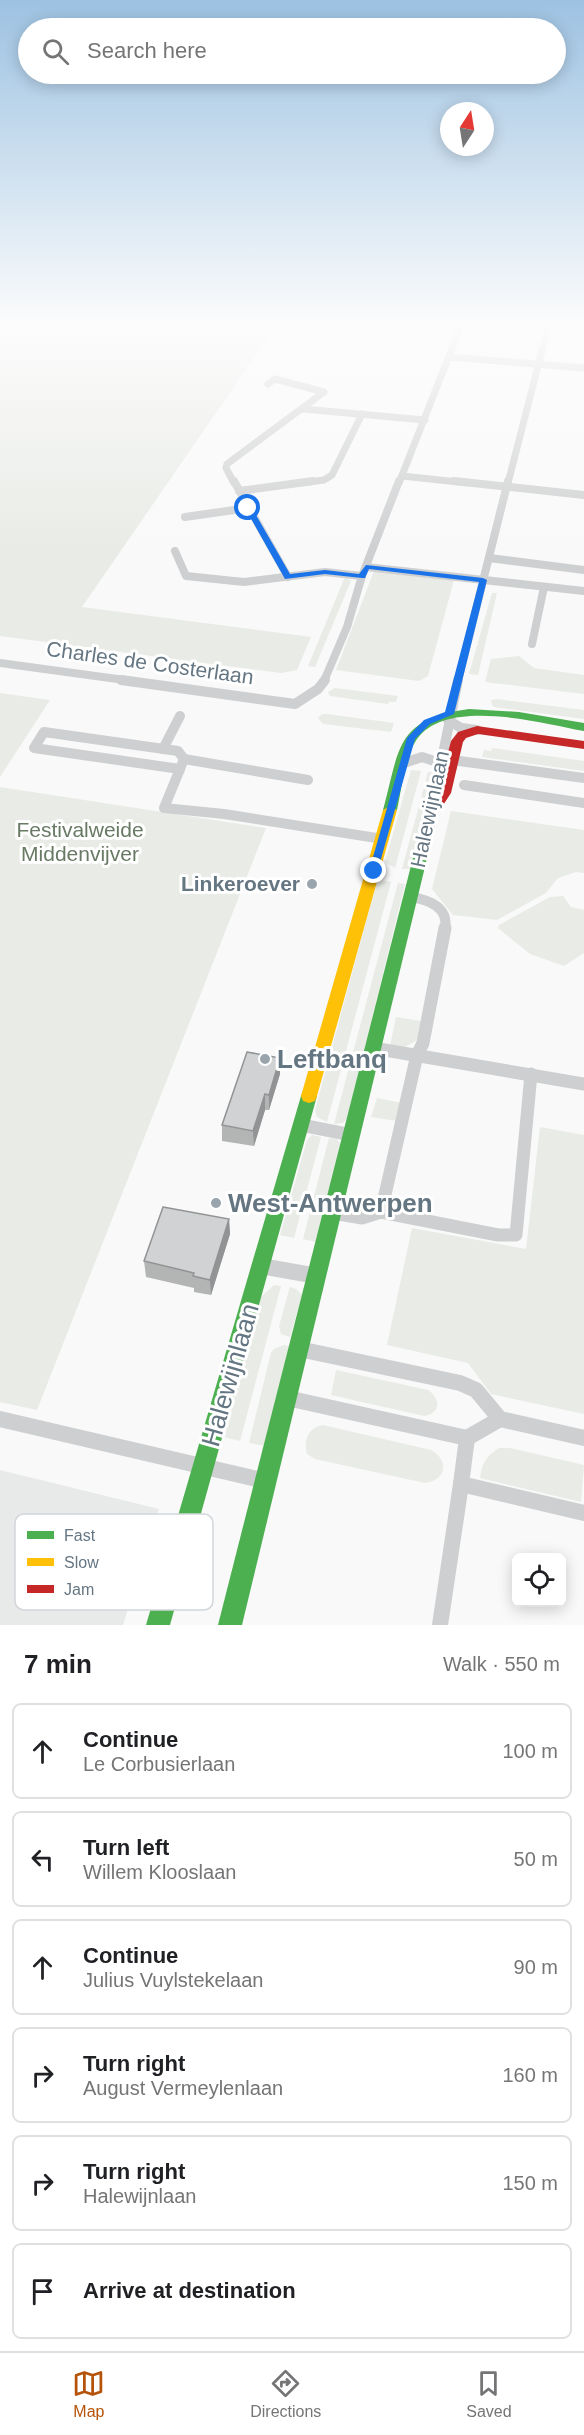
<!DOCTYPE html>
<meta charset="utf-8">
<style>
body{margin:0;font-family:Helvetica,sans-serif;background:#f2f2f2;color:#202124}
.controls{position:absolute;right:18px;bottom:18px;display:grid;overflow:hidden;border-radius:9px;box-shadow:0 3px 15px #0003}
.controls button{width:54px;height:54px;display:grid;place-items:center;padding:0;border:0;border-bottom:2px solid #e0e0e0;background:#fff;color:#202124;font:30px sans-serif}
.compass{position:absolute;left:440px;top:102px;width:54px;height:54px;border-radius:50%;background:#fff;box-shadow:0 3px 15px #0003;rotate:12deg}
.stop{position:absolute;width:18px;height:18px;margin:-14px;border:4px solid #1a73e8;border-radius:50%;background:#fff}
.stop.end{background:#1a73e8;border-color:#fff;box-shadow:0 2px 6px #0008}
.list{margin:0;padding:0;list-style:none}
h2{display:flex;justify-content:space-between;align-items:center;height:78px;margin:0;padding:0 24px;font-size:26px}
h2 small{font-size:20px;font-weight:400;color:#757577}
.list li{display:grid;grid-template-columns:39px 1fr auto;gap:18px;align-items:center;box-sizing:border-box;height:96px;margin:0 12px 12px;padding:0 12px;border:2px solid #e0e0e0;border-radius:9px}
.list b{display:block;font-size:22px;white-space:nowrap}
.list p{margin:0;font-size:20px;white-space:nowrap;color:#757577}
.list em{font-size:20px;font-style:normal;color:#757577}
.icon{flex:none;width:33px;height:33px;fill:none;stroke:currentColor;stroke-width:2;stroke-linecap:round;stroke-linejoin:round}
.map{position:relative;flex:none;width:584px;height:1625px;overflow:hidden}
.search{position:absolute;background:#fff;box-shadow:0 3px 15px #0003;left:18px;right:18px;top:18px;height:66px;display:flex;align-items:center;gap:15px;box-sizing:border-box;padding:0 21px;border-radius:33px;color:#757577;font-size:22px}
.sheet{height:726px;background:#fff}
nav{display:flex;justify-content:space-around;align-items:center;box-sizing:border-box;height:84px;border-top:2px solid #e0e0e0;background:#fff;font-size:16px;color:#757577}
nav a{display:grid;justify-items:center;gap:3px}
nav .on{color:#b45309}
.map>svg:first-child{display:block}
.built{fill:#e8e9e9}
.green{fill:#e8ebe6}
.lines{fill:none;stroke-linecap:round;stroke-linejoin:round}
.street-far4{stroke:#cecfd0;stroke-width:7}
.street-far3{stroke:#cecfd0;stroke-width:8}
.street-far2{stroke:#cecfd0;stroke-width:10}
.street-far1{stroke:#cecfd0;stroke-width:13}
.street{stroke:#cecfd0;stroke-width:16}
.fast{fill:#4caf50;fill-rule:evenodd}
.slow{fill:#ffc107;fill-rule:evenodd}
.jam{fill:#c62828;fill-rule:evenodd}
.wall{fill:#b3b5b5}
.shaded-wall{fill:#929394}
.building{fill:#d0d2d3;stroke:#929394;stroke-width:1.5}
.route{fill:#1a73e8}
.poi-dot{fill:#99a4ac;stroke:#fff;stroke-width:2}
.labels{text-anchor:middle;stroke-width:6;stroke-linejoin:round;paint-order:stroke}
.street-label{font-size:21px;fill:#657683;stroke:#fff}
.park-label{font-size:21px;fill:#687a64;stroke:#fff}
.poi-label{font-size:21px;font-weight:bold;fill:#657683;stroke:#fff;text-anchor:end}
.near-poi-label{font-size:26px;font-weight:bold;fill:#657683;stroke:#fff;text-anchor:start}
.near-street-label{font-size:26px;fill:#657683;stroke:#fff}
.key{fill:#fff;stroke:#d1d6da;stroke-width:1.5}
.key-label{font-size:16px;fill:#657683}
</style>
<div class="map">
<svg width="584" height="1625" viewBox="0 0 584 1625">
<rect width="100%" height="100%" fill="#f9f9f9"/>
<polygon class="built" points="0,1470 159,1509 123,1625 0,1625"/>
<g class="green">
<polygon points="0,323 278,323 82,607 311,637 297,670 281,673 0,636"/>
<polygon points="374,571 454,580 428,676 419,681 336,670"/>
<polygon points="345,577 351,581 315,667 308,666"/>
<polygon points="492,593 497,593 478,675 469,674"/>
<polygon points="519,656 534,668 584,675 584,694 485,682 491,659"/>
<polygon points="335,688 398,696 396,702 389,702 388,704 330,696 328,692"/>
<polygon points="0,693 50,700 0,777"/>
<polygon points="497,699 584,710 584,719 494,707 492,705 491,700"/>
<polygon points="322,714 327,714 394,723 391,732 323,724 318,718"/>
<polygon points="492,748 584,761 584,771 482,757 484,750 491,751"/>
<polygon points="411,770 421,771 395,868 385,862"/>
<polygon points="428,772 437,773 410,869 402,869"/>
<polygon points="0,787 266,828 37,1410 0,1402"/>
<polygon points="451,811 584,830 584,873 576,872 558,878 546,893 497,920 453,915 432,889"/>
<polygon points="384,881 391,882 327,1122 317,1117 315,1110 376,885"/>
<polygon points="398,883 405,884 347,1119 343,1123 334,1124"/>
<polygon points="563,896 571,907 584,910 584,953 564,966 530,954 498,928 499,925 550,897"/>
<polygon points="396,1017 421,1021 422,1025 417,1040 403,1048 390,1046"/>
<polygon points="377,1098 402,1103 397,1121 371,1117"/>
<polygon points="540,1127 584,1135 584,1414 491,1394 468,1363 387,1345 412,1228 526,1249"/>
<polygon points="312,1135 321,1137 294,1238 280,1235 307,1140"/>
<polygon points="329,1138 337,1139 341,1145 316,1242 303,1239"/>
<polygon points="274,1285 281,1286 240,1441 224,1437 261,1297"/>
<polygon points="290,1287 296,1289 302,1295 290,1337 281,1334 279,1326"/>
<polygon points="284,1345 290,1346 266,1446 249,1443 271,1353 274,1349"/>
<path d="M336,1370L428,1390C441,1399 441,1413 424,1416L331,1395Z"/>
<path d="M323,1425L431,1450C450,1461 446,1480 425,1483L315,1459L307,1454C303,1440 308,1428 323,1425Z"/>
<path d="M499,1448H510L584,1465L581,1502L480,1478C482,1463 486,1456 499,1448Z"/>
</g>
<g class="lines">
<g class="street-far4">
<polyline points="449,357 584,368"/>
<polyline points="303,409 425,420"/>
<polyline points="402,476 468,483"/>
<polyline points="234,483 226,468 227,464 324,392 275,379 268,384"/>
<polyline points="301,483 324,480 332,475 362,414"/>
<polyline points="399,483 462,323"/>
<polyline points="508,483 549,323"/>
</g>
<g class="street-far3">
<polyline points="234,481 288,577"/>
<polyline points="454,481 584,495"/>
<polyline points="239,491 313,481"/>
<polyline points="185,517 248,508"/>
<polyline points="175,551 186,576 244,582 325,572 362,576"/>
<polyline points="489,558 584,570"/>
<polyline points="366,567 584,591"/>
<polyline points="532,644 544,587"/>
<polyline points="0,663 132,681"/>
<polyline points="324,681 347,627 362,576 399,481"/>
<polyline points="458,681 508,481"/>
</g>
<g class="street-far2">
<polyline points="121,680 295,704 318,689 325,680"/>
<polyline points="448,720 461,728 477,730"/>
<polygon points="44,732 178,751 184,759 180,769 34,748"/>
<polyline points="163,749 180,716"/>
<polyline points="184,759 308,780"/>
<polyline points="452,760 584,778"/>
<polyline points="404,763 422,757 440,763"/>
<polyline points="180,769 164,808 224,814 383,839"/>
<polyline points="464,785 584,803"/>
<polyline points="431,813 458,680"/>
<path d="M411,897C429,900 449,907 445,929"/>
</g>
<g class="street-far1">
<polyline points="373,1048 584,1084"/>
<polyline points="301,1125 352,1135"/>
<polyline points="381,1212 417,1055 423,1043 445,928"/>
<polyline points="333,1213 362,1218 381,1212 498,1235 516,1235 531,1074"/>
</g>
<g class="street">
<polyline points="261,1266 317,1276"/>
<polyline points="299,1349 460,1383 476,1390 500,1419 584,1438"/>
<polyline points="287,1398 467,1438 500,1419"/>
<polyline points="0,1419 266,1481"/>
<polyline points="467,1438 461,1484 584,1513"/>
<polyline points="440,1625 461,1484"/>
</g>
<g class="fast">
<path d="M469,709L519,712L584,723V731C541,723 447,697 417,739C404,758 402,788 397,810L390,814L385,813L383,810C400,748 395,719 469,709Z"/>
<polygon points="423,841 430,846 242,1625 218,1625 416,846"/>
<polygon points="309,1089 315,1091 317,1096 170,1625 146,1625 301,1096 303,1091"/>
</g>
<polygon class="slow" points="390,806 397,810 317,1096 315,1101 309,1103 303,1101 301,1096 383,810"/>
<polygon class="jam" points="477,726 584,741 584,749 478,734 466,738 463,742 451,793 438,813 430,846 428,849 418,849 416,846 424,813 437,793 451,741 458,732"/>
</g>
<g class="wall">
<polygon points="280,1074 269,1110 265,1110 254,1146 222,1141 222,1125"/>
<polygon points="229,1219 230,1234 211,1295 194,1292 194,1288 146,1277 144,1261"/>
</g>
<g class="shaded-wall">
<polygon points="280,1058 280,1074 269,1110 269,1095"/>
<polygon points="265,1094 265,1110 254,1146 253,1131"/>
<polygon points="229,1219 230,1234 211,1295 210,1280"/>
</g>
<g class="building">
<polygon points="247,1052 280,1058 269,1095 265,1094 253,1131 222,1125"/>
<polygon points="163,1207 229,1219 210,1280 193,1276 194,1273 144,1261"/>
</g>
<linearGradient id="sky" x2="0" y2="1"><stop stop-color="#9dc2e2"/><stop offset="0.59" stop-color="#fcfcfc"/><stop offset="1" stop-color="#fcfcfc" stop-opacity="0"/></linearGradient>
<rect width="584" height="551" fill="url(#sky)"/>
<polygon class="route" points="248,505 252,508 290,574 325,570 359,574 366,565 483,578 487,580 454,714 430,724 415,739 377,873 370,873 369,871 407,738 424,720 445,712 479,582 369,569 365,578 362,578 325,574 285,579 245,508"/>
<g class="poi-dot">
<circle cx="312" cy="884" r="6"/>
<circle cx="265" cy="1059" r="6"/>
<circle cx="216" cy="1203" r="6"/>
</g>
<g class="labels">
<g class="street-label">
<text transform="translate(150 663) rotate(8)" y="7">Charles de Costerlaan</text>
<text transform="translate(430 809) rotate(-78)" y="7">Halewijnlaan</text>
</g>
<g class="park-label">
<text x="80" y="837">Festivalweide<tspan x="80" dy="24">Middenvijver</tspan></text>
</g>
<g class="poi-label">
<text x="300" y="891">Linkeroever</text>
</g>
<g class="near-poi-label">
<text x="277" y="1068">Leftbanq</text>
<text x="228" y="1212">West-Antwerpen</text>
</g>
<g class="near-street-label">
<text transform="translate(230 1375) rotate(-74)" y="9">Halewijnlaan</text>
</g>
</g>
<rect x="15" y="1514" width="198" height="96" rx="9" class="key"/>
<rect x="27" y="1531" width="27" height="8" fill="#4caf50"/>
<rect x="27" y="1558" width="27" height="8" fill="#ffc107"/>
<rect x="27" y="1585" width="27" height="8" fill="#c62828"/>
<g class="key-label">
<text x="64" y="1541">Fast</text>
<text x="64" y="1568">Slow</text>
<text x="64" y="1595">Jam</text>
</g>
</svg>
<div class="controls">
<button><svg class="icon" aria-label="locate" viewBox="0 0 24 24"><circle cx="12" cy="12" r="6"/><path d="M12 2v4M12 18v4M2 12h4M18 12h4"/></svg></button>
</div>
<svg class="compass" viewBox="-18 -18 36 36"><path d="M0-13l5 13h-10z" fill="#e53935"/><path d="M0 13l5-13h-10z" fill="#757577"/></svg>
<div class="stop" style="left:248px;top:508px"></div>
<div class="stop end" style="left:374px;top:871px"></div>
<div class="search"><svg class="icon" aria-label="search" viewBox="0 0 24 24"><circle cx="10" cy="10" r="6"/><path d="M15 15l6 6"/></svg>Search here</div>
</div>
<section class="sheet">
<h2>7 min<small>Walk · 550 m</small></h2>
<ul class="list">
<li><svg class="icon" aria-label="ahead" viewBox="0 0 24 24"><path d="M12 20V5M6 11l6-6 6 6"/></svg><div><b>Continue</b><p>Le Corbusierlaan</p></div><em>100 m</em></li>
<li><svg class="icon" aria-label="left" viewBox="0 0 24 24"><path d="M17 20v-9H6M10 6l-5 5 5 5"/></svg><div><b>Turn left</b><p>Willem Klooslaan</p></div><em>50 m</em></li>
<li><svg class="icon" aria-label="ahead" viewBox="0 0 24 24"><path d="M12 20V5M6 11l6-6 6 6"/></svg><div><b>Continue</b><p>Julius Vuylstekelaan</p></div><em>90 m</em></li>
<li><svg class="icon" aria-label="right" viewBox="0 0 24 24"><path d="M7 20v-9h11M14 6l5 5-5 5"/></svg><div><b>Turn right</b><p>August Vermeylenlaan</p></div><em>160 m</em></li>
<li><svg class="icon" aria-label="right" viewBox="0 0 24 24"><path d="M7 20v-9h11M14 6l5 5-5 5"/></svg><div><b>Turn right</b><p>Halewijnlaan</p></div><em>150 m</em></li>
<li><svg class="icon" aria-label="arrive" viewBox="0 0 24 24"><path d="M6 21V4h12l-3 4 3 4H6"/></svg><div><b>Arrive at destination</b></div></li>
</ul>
</section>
<nav>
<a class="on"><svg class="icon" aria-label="map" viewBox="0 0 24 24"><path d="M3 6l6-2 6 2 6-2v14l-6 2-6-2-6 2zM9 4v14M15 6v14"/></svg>Map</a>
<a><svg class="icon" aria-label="directions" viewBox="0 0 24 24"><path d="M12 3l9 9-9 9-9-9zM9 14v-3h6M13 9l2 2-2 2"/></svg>Directions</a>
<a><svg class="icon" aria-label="saved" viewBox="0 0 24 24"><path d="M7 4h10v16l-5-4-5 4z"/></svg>Saved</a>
</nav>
